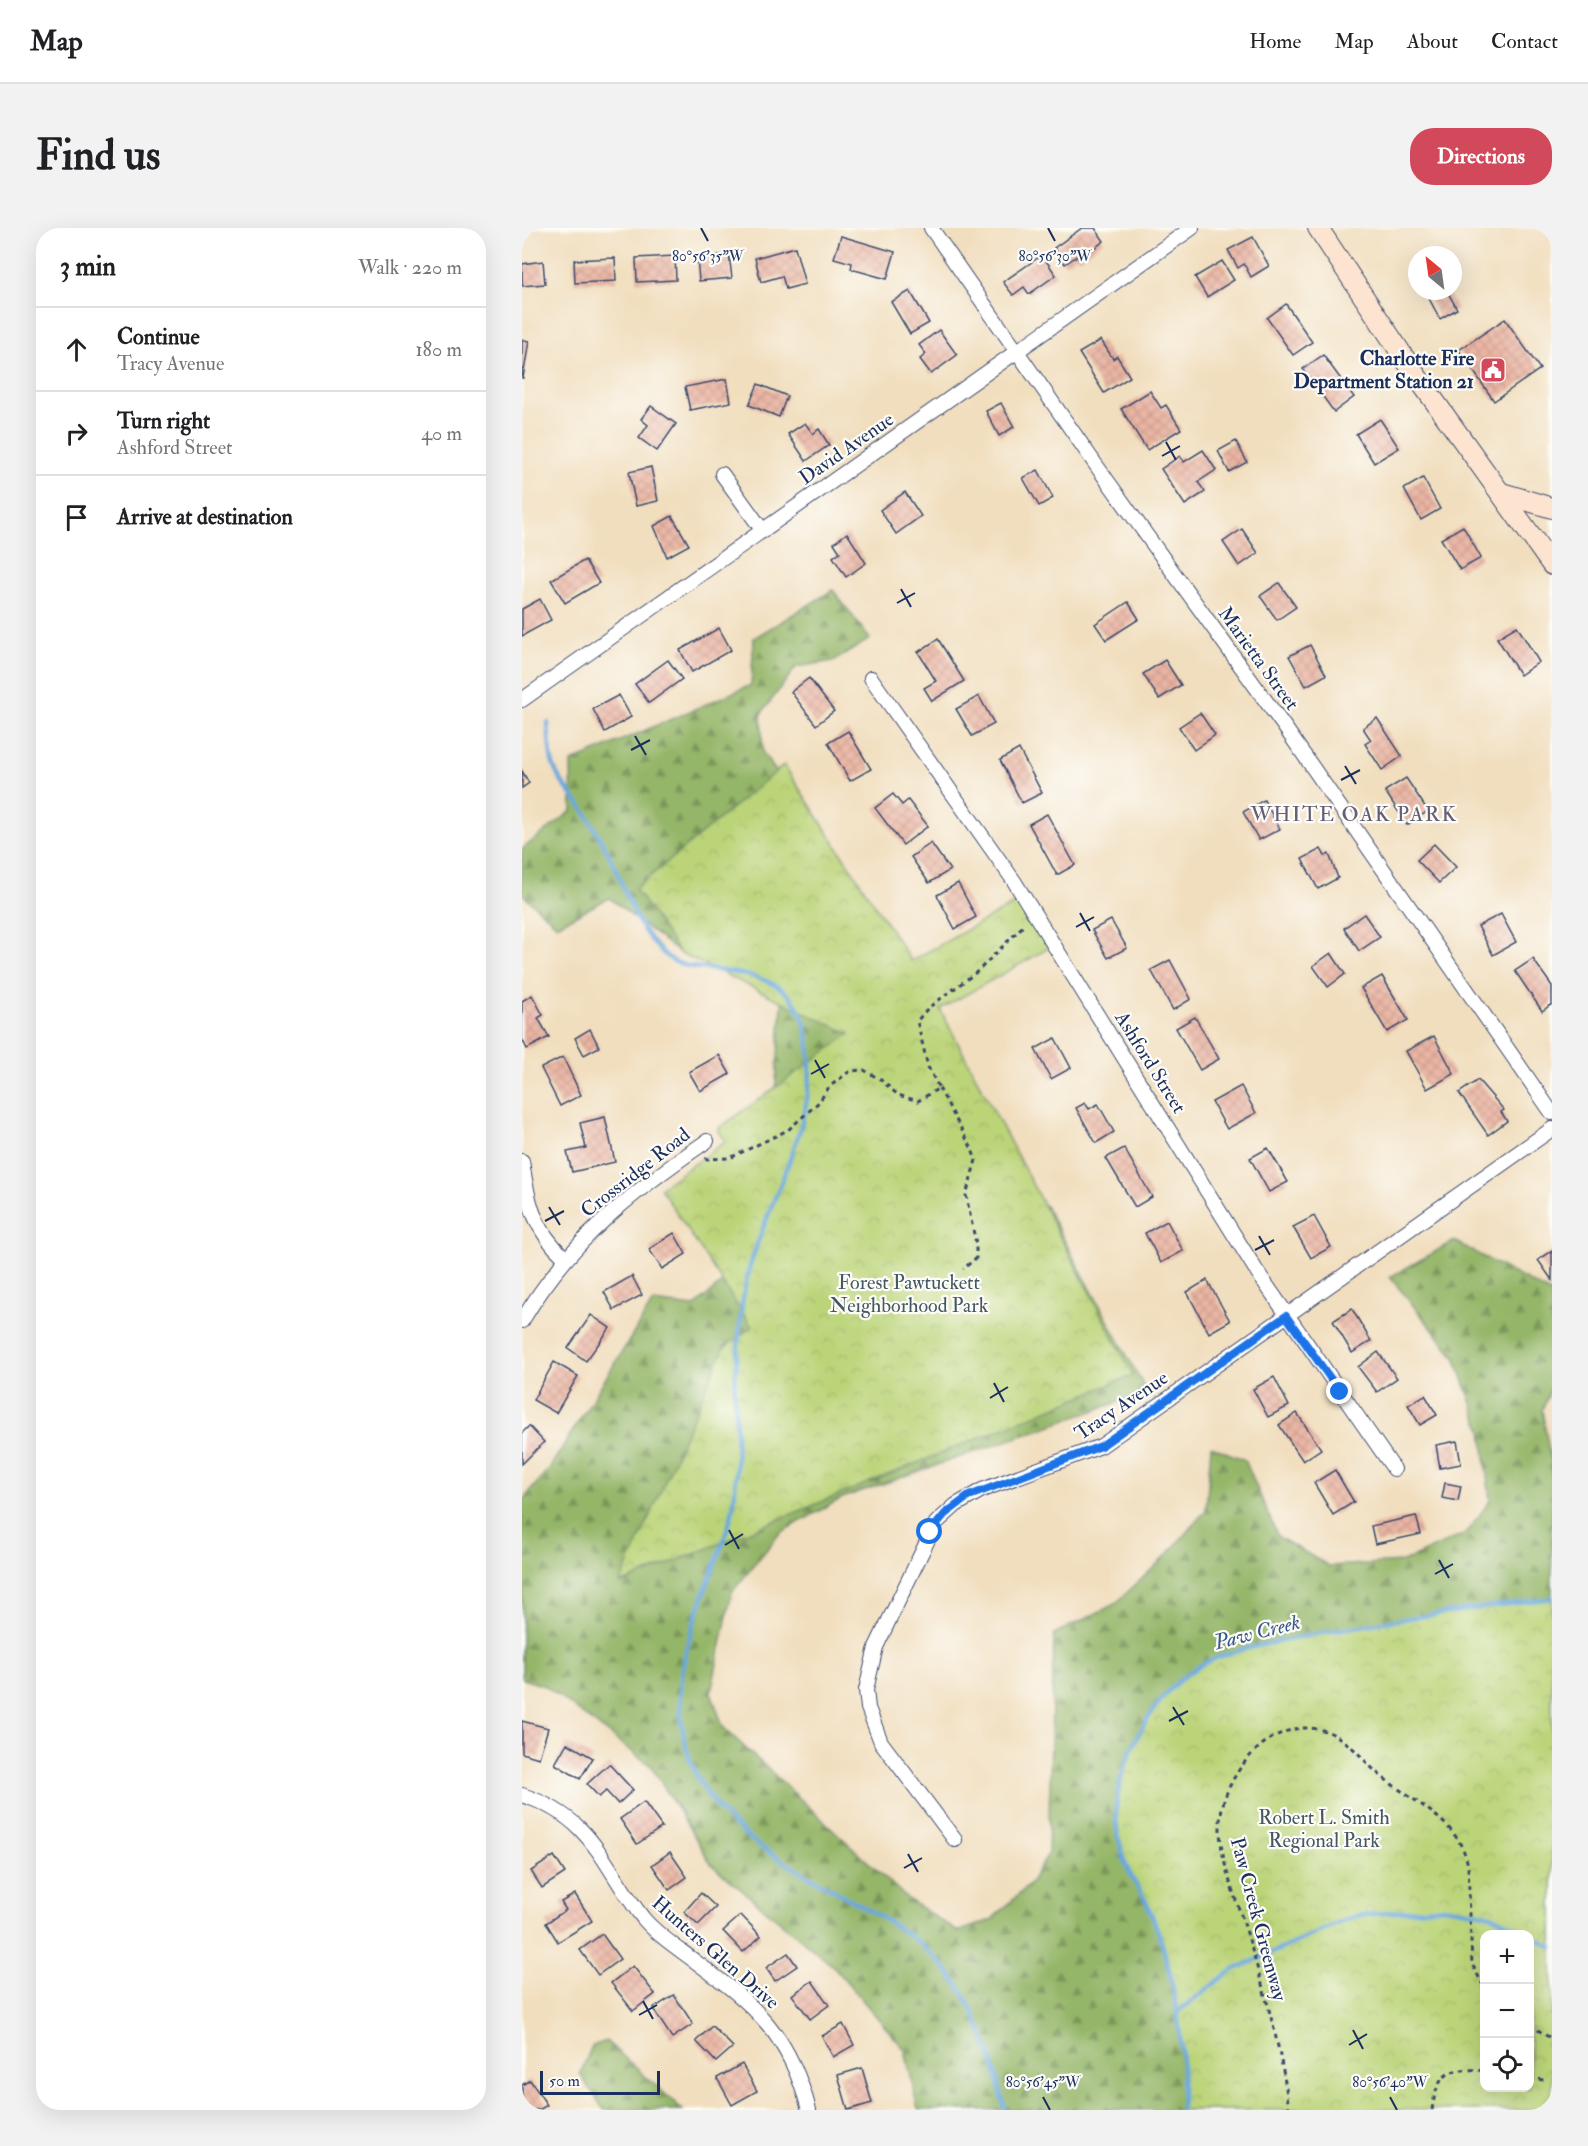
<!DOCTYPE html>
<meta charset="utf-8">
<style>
body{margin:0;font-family:"IM FELL Double Pica",serif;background:#f2f2f2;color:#202124}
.controls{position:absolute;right:18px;bottom:18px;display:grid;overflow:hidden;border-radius:12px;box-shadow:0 6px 24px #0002}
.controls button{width:54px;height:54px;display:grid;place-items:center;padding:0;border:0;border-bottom:2px solid #e0e0e0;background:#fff;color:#202124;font:30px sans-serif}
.compass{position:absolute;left:886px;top:18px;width:54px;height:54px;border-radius:50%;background:#fff;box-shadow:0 6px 24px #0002;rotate:331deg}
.scale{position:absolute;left:18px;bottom:15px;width:120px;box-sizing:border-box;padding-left:6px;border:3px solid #1b2f5e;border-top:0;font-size:16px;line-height:21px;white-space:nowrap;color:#1b2f5e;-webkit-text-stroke:4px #fdfcf7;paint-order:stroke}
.stop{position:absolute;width:18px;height:18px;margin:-14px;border:4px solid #1a73e8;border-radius:50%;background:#fff}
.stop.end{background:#1a73e8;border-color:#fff;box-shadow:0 2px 6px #0008}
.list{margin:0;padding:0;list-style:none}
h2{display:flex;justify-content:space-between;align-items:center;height:78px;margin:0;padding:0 24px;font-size:26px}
h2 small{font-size:20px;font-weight:400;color:#757577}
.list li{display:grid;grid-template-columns:39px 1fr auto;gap:18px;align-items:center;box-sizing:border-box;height:84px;padding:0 24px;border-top:2px solid #e0e0e0}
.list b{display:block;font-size:22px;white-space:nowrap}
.list p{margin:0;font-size:20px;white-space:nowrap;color:#757577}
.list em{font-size:20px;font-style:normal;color:#757577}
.icon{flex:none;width:33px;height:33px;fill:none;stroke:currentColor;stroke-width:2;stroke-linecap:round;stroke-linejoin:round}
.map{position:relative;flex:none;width:1030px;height:1882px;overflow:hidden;border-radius:24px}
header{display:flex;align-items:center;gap:36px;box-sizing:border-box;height:84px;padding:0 30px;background:#fff;border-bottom:2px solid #e0e0e0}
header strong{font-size:28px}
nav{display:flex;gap:33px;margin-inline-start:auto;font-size:21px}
.intro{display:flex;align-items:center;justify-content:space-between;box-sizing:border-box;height:144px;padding:0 36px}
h1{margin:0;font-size:42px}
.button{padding:15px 27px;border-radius:24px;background:#d1495b;color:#fff;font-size:21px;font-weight:700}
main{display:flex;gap:36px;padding:0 36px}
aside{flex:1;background:#fff;border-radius:24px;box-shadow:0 6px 24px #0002}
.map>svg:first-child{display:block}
.forest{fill:url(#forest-firs);stroke:#587263;stroke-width:1.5}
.park{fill:url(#park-crowns);stroke:#6b826b;stroke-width:1.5;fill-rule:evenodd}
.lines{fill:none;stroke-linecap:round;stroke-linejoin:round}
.stream{stroke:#6aa8dd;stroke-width:4.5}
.building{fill:url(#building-cross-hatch)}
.street-casing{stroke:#3b496c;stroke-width:16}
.secondary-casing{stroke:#3b496c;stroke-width:22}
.path{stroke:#3b496c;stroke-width:3;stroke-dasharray:4.5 4.5;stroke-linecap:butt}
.street{stroke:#fff;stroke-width:14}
.secondary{stroke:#fde4d0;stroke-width:20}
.route{stroke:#1a73e8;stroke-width:8}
.ticks{fill:none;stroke:#1b2f5e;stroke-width:2}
.labels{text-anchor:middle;stroke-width:4.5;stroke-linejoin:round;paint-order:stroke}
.poi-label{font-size:20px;font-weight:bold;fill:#1b2f5e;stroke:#fdfcf7;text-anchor:end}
.street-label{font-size:20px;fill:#1b2f5e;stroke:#fdfcf7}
.park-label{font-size:20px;fill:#435864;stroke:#fdfcf7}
.neighbourhood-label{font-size:21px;letter-spacing:1.5px;fill:#645e76;stroke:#fdfcf7}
.water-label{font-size:21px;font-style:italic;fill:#37598a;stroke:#fdfcf7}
.ticks-label{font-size:15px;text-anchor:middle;fill:#1b2f5e;stroke:#fdfcf7;stroke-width:4.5;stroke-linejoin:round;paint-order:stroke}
</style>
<header>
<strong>Map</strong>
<nav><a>Home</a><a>Map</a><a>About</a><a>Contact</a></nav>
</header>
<div class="intro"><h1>Find us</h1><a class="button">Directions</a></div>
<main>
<aside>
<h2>3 min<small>Walk · 220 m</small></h2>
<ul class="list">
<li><svg class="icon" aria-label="ahead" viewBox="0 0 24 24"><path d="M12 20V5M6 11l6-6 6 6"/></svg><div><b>Continue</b><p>Tracy Avenue</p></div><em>180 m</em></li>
<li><svg class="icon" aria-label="right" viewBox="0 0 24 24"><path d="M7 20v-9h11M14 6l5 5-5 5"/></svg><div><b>Turn right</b><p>Ashford Street</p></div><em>40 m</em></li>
<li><svg class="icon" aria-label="arrive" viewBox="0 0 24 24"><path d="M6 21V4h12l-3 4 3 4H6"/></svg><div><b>Arrive at destination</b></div></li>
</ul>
</aside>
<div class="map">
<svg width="1030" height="1882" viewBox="0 0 1030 1882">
<defs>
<pattern id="forest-firs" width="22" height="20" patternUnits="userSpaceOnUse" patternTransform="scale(1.5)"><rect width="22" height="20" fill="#94b668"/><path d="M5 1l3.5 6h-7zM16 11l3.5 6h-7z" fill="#789459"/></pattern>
<pattern id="park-crowns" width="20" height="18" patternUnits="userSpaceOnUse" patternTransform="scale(1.5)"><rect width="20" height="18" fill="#bbd478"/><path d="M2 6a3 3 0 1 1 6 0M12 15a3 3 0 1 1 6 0" fill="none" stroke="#a0b66a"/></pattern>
<pattern id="building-cross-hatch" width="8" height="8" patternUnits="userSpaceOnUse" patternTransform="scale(1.5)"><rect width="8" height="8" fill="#ebb5a3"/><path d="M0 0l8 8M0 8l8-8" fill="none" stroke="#c99c8f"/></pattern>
</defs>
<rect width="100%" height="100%" fill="#fdfcf7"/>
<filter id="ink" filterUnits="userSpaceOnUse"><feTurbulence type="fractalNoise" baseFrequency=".0167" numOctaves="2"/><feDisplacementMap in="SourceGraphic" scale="12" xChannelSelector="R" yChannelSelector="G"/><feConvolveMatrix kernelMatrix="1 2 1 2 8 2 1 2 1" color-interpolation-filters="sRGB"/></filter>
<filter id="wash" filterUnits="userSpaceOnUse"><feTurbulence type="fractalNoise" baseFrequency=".008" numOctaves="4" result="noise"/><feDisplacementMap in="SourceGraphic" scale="24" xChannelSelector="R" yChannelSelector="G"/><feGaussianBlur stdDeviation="1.35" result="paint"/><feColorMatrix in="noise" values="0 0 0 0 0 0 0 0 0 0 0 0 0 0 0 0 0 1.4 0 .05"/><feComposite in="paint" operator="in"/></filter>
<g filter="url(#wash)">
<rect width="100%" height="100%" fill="#f1debe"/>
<g class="forest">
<polygon points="311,362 348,411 312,433 274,439 239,486 241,525 389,734 504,981 523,977 625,1164 320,1270 258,1305 210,1364 189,1464 201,1499 387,1672 436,1704 469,1692 507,1657 526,1626 532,1406 593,1376 645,1327 684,1282 689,1218 723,1232 756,1309 807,1338 881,1334 944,1305 968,1273 960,1203 933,1129 868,1049 932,1013 1030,1066 1030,1158 1020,1182 1030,1240 1030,1786 1008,1706 963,1706 846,1882 396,1882 383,1822 313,1740 190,1637 129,1538 23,1458 0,1451 0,1273 27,1241 131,1074 172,1079 212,1044 252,879 261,764 158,725 87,670 35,697 0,666 0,621 50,583 49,534 229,457 232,410"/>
<polygon points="84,1813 161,1882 82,1882 58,1846 70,1818"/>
</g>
<g class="park">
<polygon points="262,537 389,733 497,673 527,720 418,781 611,1147 98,1356 201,1121 230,1099 138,960 203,914 196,901 328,806 158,725 113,661"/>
<path d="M1030,1370V1882H659C665,1820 651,1734 626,1678C620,1663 607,1649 603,1634C599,1620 594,1603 594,1589C592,1537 635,1457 683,1435C712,1421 747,1416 779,1409C862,1392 946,1382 1030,1370ZM963,1706H1008V1860H963Z"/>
</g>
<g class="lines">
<g class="stream">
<path d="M26,495C27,508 27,524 31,536C36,554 54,570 64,585C73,602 84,620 92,637C107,672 116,706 147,730C159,739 173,739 187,741C243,748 281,755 287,819C296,898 245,972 226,1045C217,1081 217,1118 213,1153C211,1167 214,1182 214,1196C215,1224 215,1252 211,1280C207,1299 200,1318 193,1336C168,1403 144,1460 168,1532C206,1643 367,1663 431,1750C459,1789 472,1835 483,1882"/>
<polyline points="655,1784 709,1743 833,1688 922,1679 970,1687 1030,1719"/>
<path d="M659,1882C665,1821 651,1734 626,1678C620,1663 607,1649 603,1634C599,1620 594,1603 594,1589C592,1537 635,1457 683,1435C712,1421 747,1416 779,1409C862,1392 946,1382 1030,1370"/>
</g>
</g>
<g id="blocks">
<g class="building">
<polygon points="560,0 573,0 582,13 557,31 555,28 543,36 532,20"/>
<polygon points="319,8 373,24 365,51 329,41 330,35 312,30"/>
<polygon points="731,9 747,38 729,49 722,36 716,40 706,22"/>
<polygon points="273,19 283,56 264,61 260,48 239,54 233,30"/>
<polygon points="207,26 210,50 177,53 175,30"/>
<polygon points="520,27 534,47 507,66 502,59 491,67 481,54"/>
<polygon points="153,28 154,52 115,54 114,30"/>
<polygon points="93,30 94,53 53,55 52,32"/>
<polygon points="21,33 23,56 0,58 0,36"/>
<polygon points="700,33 712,52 685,69 673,49"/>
<polygon points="388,63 407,95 388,106 369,74"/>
<polygon points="903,63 925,63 935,81 918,91"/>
<polygon points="764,76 790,114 771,127 745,90"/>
<polygon points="983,91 1018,141 972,173 937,122"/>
<polygon points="417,102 435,127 409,146 398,131 404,126 397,117"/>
<polygon points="0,112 7,113 1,150 0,150"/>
<polygon points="579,112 591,131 595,128 608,149 582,165 557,125"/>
<polygon points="801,127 832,169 812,184 781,141"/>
<polygon points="205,151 209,174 168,182 163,159"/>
<polygon points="236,156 265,168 257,189 227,177"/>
<polygon points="628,163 639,180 644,177 659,201 625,222 599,181"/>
<polygon points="479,175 492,199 477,208 464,183"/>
<polygon points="129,178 154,196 135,223 117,210 126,197 119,191"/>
<polygon points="858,191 877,220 852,235 834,206"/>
<polygon points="283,195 291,206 297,201 307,217 284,233 266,206"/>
<polygon points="714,213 725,234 707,244 696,223"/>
<polygon points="681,222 694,242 676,254 683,264 663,277 639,241 658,228 662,234"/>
<polygon points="129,239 136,273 114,278 107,244"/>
<polygon points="516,242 531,270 517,278 501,250"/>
<polygon points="901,250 918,281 899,292 882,261"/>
<polygon points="383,264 399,288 374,306 358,282"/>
<polygon points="150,288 167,317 145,329 132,298"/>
<polygon points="941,298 959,330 938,342 919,311"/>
<polygon points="720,301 736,325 717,338 701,314"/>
<polygon points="325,305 344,335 324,349 311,329 318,324 312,315"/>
<polygon points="63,332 77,355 43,375 29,352"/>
<polygon points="757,355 774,379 755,392 738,368"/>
<polygon points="18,371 29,392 0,408 0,381"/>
<polygon points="606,374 617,391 584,412 573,396"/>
<polygon points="995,398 1017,434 998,447 975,410"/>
<polygon points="197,400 209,422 170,444 158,422"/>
<polygon points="416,411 442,453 410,473 402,460 414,453 396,424"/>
<polygon points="788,417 804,447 784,458 767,428"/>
<polygon points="146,432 160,451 127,475 113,456"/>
<polygon points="643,432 659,457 637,471 621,446"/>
<polygon points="287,450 312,483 294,497 269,464"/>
<polygon points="97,467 109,489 83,504 71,481"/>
<polygon points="457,468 472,496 450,508 434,481"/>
<polygon points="678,485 693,507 672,522 657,499"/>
<polygon points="855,490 880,528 860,542 843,516 849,512 841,500"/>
<polygon points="326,503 349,541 328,553 306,515"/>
<polygon points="497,521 520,565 500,575 478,532"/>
<polygon points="0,543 7,555 0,560"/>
<polygon points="884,550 906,583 885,597 863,563"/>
<polygon points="371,566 380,577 386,572 406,598 381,617 353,580"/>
<polygon points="742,572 758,601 737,612 721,584"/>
<polygon points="525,586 553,637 535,647 507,596"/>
<polygon points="409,615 428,642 407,655 389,629"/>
<polygon points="912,616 934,639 917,655 895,632"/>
<polygon points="799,621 803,628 807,626 816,650 796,661 780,631"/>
<polygon points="436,655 454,689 433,701 415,667"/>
<polygon points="842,686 858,709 837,723 822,700"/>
<polygon points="979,686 994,714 971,727 956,698"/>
<polygon points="589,692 605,720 586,730 570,702"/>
<polygon points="809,725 823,746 806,759 791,738"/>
<polygon points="1011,731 1030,758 1030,776 1020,783 993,743"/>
<polygon points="648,732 669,771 651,782 629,742"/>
<polygon points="860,748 886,792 865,804 839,760"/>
<polygon points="10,767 21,787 16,790 27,809 5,821 0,811 0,773"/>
<polygon points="673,789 697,831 678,842 654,800"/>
<polygon points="68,801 77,819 62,827 53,810"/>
<polygon points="912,808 932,846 905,861 884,823"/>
<polygon points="533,810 549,840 529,851 513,821"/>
<polygon points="197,827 208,846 178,863 167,844"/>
<polygon points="41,829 59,867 38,878 19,840"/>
<polygon points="956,852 982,882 979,884 985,893 966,907 937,865"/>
<polygon points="719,858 734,885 705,901 690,874"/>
<polygon points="563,875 567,881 576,876 592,904 574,915 554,880"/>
<polygon points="83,889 93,934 50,944 45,924 64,920 58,895"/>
<polygon points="602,920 630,969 613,979 584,930"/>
<polygon points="746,920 766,954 747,964 728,930"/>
<polygon points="792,988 809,1019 789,1030 771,999"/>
<polygon points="645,993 661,1023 639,1035 623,1005"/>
<polygon points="152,1005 164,1026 140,1041 127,1021"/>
<polygon points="1030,1023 1030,1052 1016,1032"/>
<polygon points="110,1048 120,1067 92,1082 82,1064"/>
<polygon points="685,1052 708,1093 687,1105 665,1064"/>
<polygon points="830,1081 849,1113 830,1125 811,1093"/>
<polygon points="69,1087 88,1100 64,1133 46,1120"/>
<polygon points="856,1124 875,1150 855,1164 836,1139"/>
<polygon points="32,1134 56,1148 34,1185 11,1172"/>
<polygon points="752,1149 767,1178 746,1189 731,1161"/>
<polygon points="903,1167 915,1187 898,1197 886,1177"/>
<polygon points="775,1185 799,1221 781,1233 757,1197"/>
<polygon points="7,1198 22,1214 0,1236 0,1205"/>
<polygon points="935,1213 939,1236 918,1240 914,1217"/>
<polygon points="813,1242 832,1274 811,1287 792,1255"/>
<polygon points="923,1255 939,1258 936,1273 920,1270"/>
<polygon points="894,1288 899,1306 853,1316 849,1298"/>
<polygon points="0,1493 26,1500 17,1530 0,1525"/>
<polygon points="45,1515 71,1530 58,1551 33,1536"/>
<polygon points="87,1536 111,1562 96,1576 84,1563 77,1569 65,1556"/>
<polygon points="122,1574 140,1599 115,1616 98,1591"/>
<polygon points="148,1624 165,1649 147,1662 130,1637"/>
<polygon points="32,1628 43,1645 20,1660 9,1643"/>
<polygon points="179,1665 194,1679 176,1697 162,1684"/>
<polygon points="53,1666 70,1693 36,1714 24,1695 44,1682 39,1674"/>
<polygon points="219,1687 239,1708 221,1724 201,1703"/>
<polygon points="80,1706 98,1731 76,1747 58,1722"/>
<polygon points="266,1725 275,1738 253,1753 244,1740"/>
<polygon points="111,1738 133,1766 111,1783 89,1755"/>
<polygon points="290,1753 307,1777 288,1791 270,1767"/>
<polygon points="152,1767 171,1796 150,1810 131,1781"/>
<polygon points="321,1796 332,1817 311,1829 300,1808"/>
<polygon points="190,1798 211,1819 194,1834 174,1813"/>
<polygon points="220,1836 235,1863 210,1877 195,1850"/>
<polygon points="340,1840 350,1875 326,1882 316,1847"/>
<polygon points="8,1852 25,1877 17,1882 3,1882 0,1878 0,1857"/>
</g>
</g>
</g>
<g filter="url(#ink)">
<use href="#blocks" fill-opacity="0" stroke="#3b496c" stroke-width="1.5"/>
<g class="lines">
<g class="street-casing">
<g id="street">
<polyline points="409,0 574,237 764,501 1030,885"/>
<polyline points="200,246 241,303"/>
<polyline points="349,450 492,653 734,1042 872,1241"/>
<polyline points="0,472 670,0"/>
<path d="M0,933C6,975 11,1000 43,1030"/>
<path d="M0,1093C47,1013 110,964 185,913"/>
<path d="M0,1567C73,1591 79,1636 121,1690C135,1707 157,1721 174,1734C235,1779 267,1806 287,1882"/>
<polyline points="433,1612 359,1514 346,1480 344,1462 354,1419 414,1295 434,1277 460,1262 579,1218 1030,901"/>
</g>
</g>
<g class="secondary-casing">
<g id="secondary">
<polyline points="796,0 893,146 1030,337"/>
<polyline points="980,265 1030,280"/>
</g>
</g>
<g class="path">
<polyline points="417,860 449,919 454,932 444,967 454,1016 454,1030 441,1041"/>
<polyline points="183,931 208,930 266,902 297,874 307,859 328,843 342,842 359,852 376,867 396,873 417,860 406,839 395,793 406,780 456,743 503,696"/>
<polyline points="1008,1797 1030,1811"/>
<polyline points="1008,1850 1022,1852"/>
<path d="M767,1882C760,1822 742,1762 725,1705C714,1670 697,1632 698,1595C700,1548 748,1488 800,1502C820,1507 834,1523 847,1537C880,1571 937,1587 946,1638L950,1736L963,1761"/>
<path d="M910,1882C915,1846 926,1838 963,1843"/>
</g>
<use href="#street" class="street"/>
<use href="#secondary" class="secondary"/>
</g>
</g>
<g class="lines" filter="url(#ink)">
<polyline class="route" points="408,1304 423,1286 447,1268 579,1218 764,1088 818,1164"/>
</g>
<path class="ticks" d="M179,0L186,13M526,0L533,13M644,214L654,232M640,228L658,218M379,361L389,379M375,375L393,365M113,508L124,527M109,522L128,512M823,538L834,556M819,552L838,542M558,685L568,703M554,699L572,689M293,832L303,850M289,846L307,836M27,979L38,997M23,993L42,983M737,1008L748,1027M733,1022L752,1012M472,1155L482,1174M468,1170L486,1159M207,1302L217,1321M203,1317L221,1306M917,1332L927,1350M913,1346L931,1336M651,1479L662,1497M647,1493L666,1483M386,1626L396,1644M382,1640L400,1630M121,1773L131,1791M117,1787L135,1777M831,1802L841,1821M827,1817L845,1806M521,1869L528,1882M868,1869L875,1882"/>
<defs>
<g id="civic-square" transform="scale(1.35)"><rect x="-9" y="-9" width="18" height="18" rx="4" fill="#d1495b" stroke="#fdfcf7"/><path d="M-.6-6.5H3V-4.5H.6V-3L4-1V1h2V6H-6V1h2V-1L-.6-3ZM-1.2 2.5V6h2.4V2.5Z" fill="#fff"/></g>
</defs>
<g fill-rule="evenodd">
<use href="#civic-square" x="971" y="142"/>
</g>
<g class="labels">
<g class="poi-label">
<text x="952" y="137">Charlotte Fire<tspan x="952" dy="23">Department Station 21</tspan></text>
</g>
<g class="street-label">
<text transform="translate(324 220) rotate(-35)" y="7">David Avenue</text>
<text transform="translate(737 430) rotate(54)" y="7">Marietta Street</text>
<text transform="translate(629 834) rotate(58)" y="7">Ashford Street</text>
<text transform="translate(113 944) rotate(-38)" y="7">Crossridge Road</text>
<text transform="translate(599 1177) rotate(-34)" y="7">Tracy Avenue</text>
<text transform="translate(737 1691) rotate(75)" y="7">Paw Creek Greenway</text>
<text transform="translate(194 1724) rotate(41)" y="7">Hunters Glen Drive</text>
</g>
<g class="park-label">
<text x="387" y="1061">Forest Pawtuckett<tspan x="387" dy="23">Neighborhood Park</tspan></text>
<text x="802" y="1596">Robert L. Smith<tspan x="802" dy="23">Regional Park</tspan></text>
</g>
<g class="neighbourhood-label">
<text x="832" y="593">WHITE OAK PARK</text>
</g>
<g class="water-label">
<text transform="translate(735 1404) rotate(-14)" y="7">Paw Creek</text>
</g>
</g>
<g class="ticks-label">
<text x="186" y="33">80°56'35"W</text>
<text x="533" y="33">80°56'30"W</text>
<text x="521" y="1859">80°56'45"W</text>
<text x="868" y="1859">80°56'40"W</text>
</g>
</svg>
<div class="controls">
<button>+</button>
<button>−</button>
<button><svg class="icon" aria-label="locate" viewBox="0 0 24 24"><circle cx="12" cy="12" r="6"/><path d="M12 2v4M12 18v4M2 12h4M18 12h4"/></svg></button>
</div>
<svg class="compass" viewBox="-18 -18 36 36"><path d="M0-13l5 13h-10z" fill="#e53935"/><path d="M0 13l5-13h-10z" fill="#757577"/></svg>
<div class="scale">50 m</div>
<div class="stop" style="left:408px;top:1304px"></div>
<div class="stop end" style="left:818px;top:1164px"></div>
</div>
</main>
